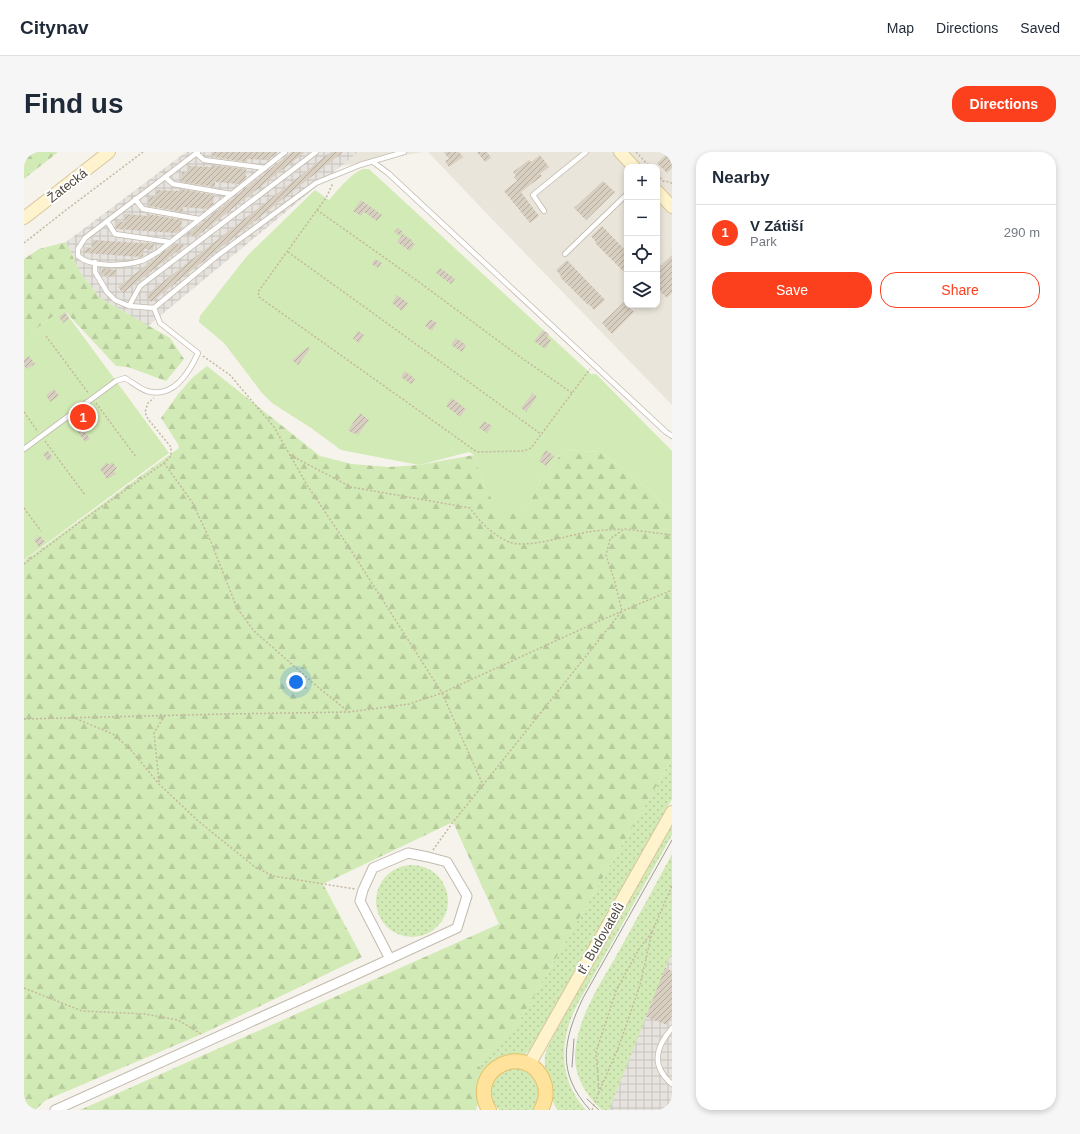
<!DOCTYPE html>
<meta charset="utf-8">
<style>
body{margin:0;font-family:Arial,sans-serif;background:#f6f6f7;color:#1f2937}
.controls{position:absolute;right:12px;top:12px;display:grid;overflow:hidden;border-radius:8px;box-shadow:0 2px 6px #0003}
.controls button{width:36px;height:36px;display:grid;place-items:center;padding:0;border:0;border-bottom:1px solid #e0e1e3;background:#fff;color:#1f2937;font:20px sans-serif}
.you{position:absolute;left:272px;top:530px;width:14px;height:14px;margin:-10px;border:3px solid #fff;border-radius:50%;background:#1a73e8;box-shadow:0 0 0 6px #1a73e833}
.badge{display:grid;place-items:center;width:26px;height:26px;border-radius:50%;background:#fc3f1d;color:#fff;font-size:13px;font-weight:700}
.pin{position:absolute;translate:-50% -50%;border:2px solid #fff;box-shadow:0 1px 4px #0006}
.list{margin:0;padding:0;list-style:none}
h2{display:flex;justify-content:space-between;align-items:center;height:52px;margin:0;padding:0 16px;font-size:17px}
h2 small{font-size:13px;font-weight:400;color:#747a83}
.list li{display:grid;grid-template-columns:26px 1fr auto;gap:12px;align-items:center;box-sizing:border-box;height:56px;padding:0 16px;border-top:1px solid #e0e1e3}
.list b{display:block;font-size:15px;white-space:nowrap}
.list p{margin:0;font-size:13px;white-space:nowrap;color:#747a83}
.list em{font-size:13px;font-style:normal;color:#747a83}
.actions{display:flex;gap:8px;padding:12px 16px}
.actions a{flex:1;padding:9px 0;border:1px solid #fc3f1d;border-radius:16px;text-align:center;font-size:14px;color:#fc3f1d}
.actions .main{background:#fc3f1d;color:#fff}
.icon{flex:none;width:22px;height:22px;fill:none;stroke:currentColor;stroke-width:2;stroke-linecap:round;stroke-linejoin:round}
.map{position:relative;flex:none;width:648px;height:958px;overflow:hidden;border-radius:16px}
header{display:flex;align-items:center;gap:24px;box-sizing:border-box;height:56px;padding:0 20px;background:#fff;border-bottom:1px solid #e0e1e3}
header strong{font-size:19px}
nav{display:flex;gap:22px;margin-inline-start:auto;font-size:14px}
.intro{display:flex;align-items:center;justify-content:space-between;box-sizing:border-box;height:96px;padding:0 24px}
h1{margin:0;font-size:28px}
.button{padding:10px 18px;border-radius:16px;background:#fc3f1d;color:#fff;font-size:14px;font-weight:700}
main{display:flex;gap:24px;padding:0 24px}
aside{flex:1;background:#fff;border-radius:16px;box-shadow:0 2px 6px #0003}
.map>svg:first-child{display:block}
.residential{fill:#eae5da;fill-rule:evenodd}
.industrial{fill:url(#industrial-grid)}
.grass{fill:url(#grass-dots)}
.forest{fill:url(#forest-firs)}
.garden{fill:#d2eab5}
.building{fill:url(#building-hatch)}
.lines{fill:none;stroke-linecap:round;stroke-linejoin:round}
.lane-casing{stroke:#c2bbae;stroke-width:6}
.street-casing{stroke:#c2bbae;stroke-width:11}
.secondary-casing{stroke:#d6c79b;stroke-width:14}
.primary-casing{stroke:#e6c16a;stroke-width:16}
.path{stroke:#c4b79f;stroke-width:1.5;stroke-dasharray:2 2;stroke-linecap:butt}
.lane{stroke:#fff;stroke-width:4.5}
.street{stroke:#fff;stroke-width:9}
.secondary{stroke:#fff3cd;stroke-width:12}
.primary{stroke:#ffe39c;stroke-width:14}
.tram{stroke:#9a9a9a;stroke-width:1}
.labels{text-anchor:middle;stroke-width:4;stroke-linejoin:round;paint-order:stroke}
.street-label{font-size:13px;fill:#4b4439;stroke:#fff}
</style>
<header>
<strong>Citynav</strong>
<nav><a>Map</a><a>Directions</a><a>Saved</a></nav>
</header>
<div class="intro"><h1>Find us</h1><a class="button">Directions</a></div>
<main>
<div class="map">
<svg width="648" height="958" viewBox="0 0 648 958">
<defs>
<pattern id="industrial-grid" width="8" height="8" patternUnits="userSpaceOnUse"><rect width="8" height="8" fill="#e6e2dd"/><path d="M0 4h8M4 0v8" fill="none" stroke="#c7c3be"/></pattern>
<pattern id="grass-dots" width="8" height="8" patternUnits="userSpaceOnUse"><rect width="8" height="8" fill="#d2eab5"/><path d="M2 2h.1M6 6h.1" fill="none" stroke="#b6ca9c" stroke-width="1.8" stroke-linecap="round"/></pattern>
<pattern id="forest-firs" width="22" height="20" patternUnits="userSpaceOnUse"><rect width="22" height="20" fill="#d2eab5"/><path d="M5 1l3.5 6h-7zM16 11l3.5 6h-7z" fill="#b6ca9c"/></pattern>
<pattern id="building-hatch" width="6" height="6" patternUnits="userSpaceOnUse"><rect width="6" height="6" fill="#d8cfc1"/><path d="M-1 1l2-2M0 6l6-6M5 7l2-2" fill="none" stroke="#b1aa9e"/></pattern>
</defs>
<rect width="100%" height="100%" fill="#f6f3ec"/>
<g class="residential">
<polygon points="334,0 399,0 317,14"/>
<path d="M404,0H648V253L465,64ZM603,15H633V153H603Z"/>
</g>
<g class="industrial">
<polygon points="162,0 334,0 124,174 76,146 56,120 42,90"/>
<polygon points="648,799 648,958 585,958 621,865"/>
</g>
<g class="grass">
<polygon points="648,607 648,647 508,896 499,904 462,922 453,912 493,873"/>
<path d="M648,673V683L553,853C535,889 534,927 562,958H534C526,951 519,914 521,904C522,896 528,888 531,880Z"/>
<path d="M648,702V800L585,958H578C563,945 551,925 551,905C552,866 577,831 595,799C613,766 631,734 648,702Z"/>
<circle cx="388" cy="749" r="36"/>
<path d="M485,916C507,917 509,921 517,940L509,958H475C460,942 468,925 485,916Z"/>
</g>
<g class="forest">
<polygon points="0,0 34,0 0,27"/>
<polygon points="42,90 56,120 76,146 146,186 160,207 142,229 104,215 92,214 39,157 0,186 0,107 15,97"/>
<polygon points="183,214 296,304 328,312 365,315 395,313 450,303 461,336 501,361 516,329 540,298 577,300 625,337 648,363 648,607 493,873 453,912 462,922 452,958 56,958 475,772 429,670 299,732 338,805 178,882 22,948 11,958 0,958 0,409 155,296 154,292 137,266 155,241 168,226"/>
</g>
<g class="garden">
<path d="M339,17H345L564,219L567,222H572L648,299V363L625,337L577,300L540,298L516,329L501,361H485L474,358L461,336L450,303L445,300L395,313L317,298L287,276L248,251L238,241L200,191L175,170L176,164L223,104L291,38L305,48C315,37 325,23 339,17Z"/>
<polygon points="39,157 145,301 0,408 0,186"/>
</g>
<g class="building">
<polygon points="189,0 253,0 244,8 223,7 223,10 189,5"/>
<polygon points="268,0 281,0 173,84 162,83"/>
<polygon points="307,0 319,0 127,150 122,143"/>
<polygon points="420,0 435,0 439,5 425,15 421,9 425,7"/>
<polygon points="453,0 463,0 467,6 461,10"/>
<polygon points="645,0 648,0 648,16 643,21 633,11"/>
<polygon points="516,3 525,15 516,22 518,24 497,40 515,64 506,71 480,39 493,29 490,25 492,24 489,20 505,8 507,10"/>
<polygon points="189,13 222,17 222,26 215,32 191,30 191,35 157,30 158,20 165,21 165,14 188,15"/>
<polygon points="579,29 591,40 562,68 550,56"/>
<polygon points="157,37 190,43 189,52 183,57 159,55 159,60 124,54 125,44 132,45 133,38 156,39"/>
<polygon points="337,48 358,63 353,69 340,60 337,64 329,59"/>
<polygon points="101,62 123,64 123,62 158,68 157,77 152,81 92,77 93,69 101,70"/>
<polygon points="578,74 603,100 603,122 600,119 599,119 571,91 572,90 567,84"/>
<polygon points="374,76 379,80 376,84 370,80"/>
<polygon points="379,82 389,89 388,90 391,92 386,99 373,90"/>
<polygon points="69,88 130,92 129,98 120,97 119,104 117,105 61,101 62,95 68,96"/>
<polygon points="150,92 161,93 99,141 94,135"/>
<polygon points="648,103 648,141 643,146 633,136 633,117"/>
<polygon points="351,107 358,111 354,116 348,112"/>
<polygon points="543,108 581,148 570,158 565,152 564,153 536,125 537,124 532,118"/>
<polygon points="78,116 92,118 91,125 77,123"/>
<polygon points="416,116 431,127 427,132 412,121"/>
<polygon points="373,143 384,151 378,159 368,151"/>
<polygon points="600,150 610,160 588,182 578,171"/>
<polygon points="41,160 45,166 39,171 35,165"/>
<polygon points="406,167 413,171 408,179 401,174"/>
<polygon points="519,178 525,182 523,185 527,188 521,197 510,189"/>
<polygon points="334,179 340,183 335,191 329,187"/>
<polygon points="432,186 442,193 438,200 427,193"/>
<polygon points="284,195 286,197 274,213 268,208"/>
<polygon points="5,204 11,212 3,217 0,214 0,208"/>
<polygon points="381,219 391,227 387,232 377,225"/>
<polygon points="30,237 35,244 26,250 22,243"/>
<polygon points="509,241 513,245 502,260 497,256"/>
<polygon points="428,246 442,257 436,265 422,254"/>
<polygon points="336,261 345,268 334,283 331,281 330,282 324,278"/>
<polygon points="460,269 468,274 463,281 455,276"/>
<polygon points="55,272 66,287 61,290 51,276"/>
<polygon points="522,298 530,304 522,314 515,309"/>
<polygon points="24,299 28,305 24,309 19,302"/>
<polygon points="83,310 85,313 88,310 93,316 90,319 92,322 83,327 76,317"/>
<polygon points="16,384 21,390 15,395 10,388"/>
<polygon points="641,816 648,819 648,864 643,873 622,865"/>
</g>
<g class="lines">
<g class="lane-casing">
<g id="lane">
<path d="M174,0L61,86L54,97V104C68,116 100,114 117,109C123,107 128,103 134,100L261,0"/>
<polyline points="172,1 180,8 241,16"/>
<polyline points="349,10 364,21 642,280 648,284"/>
<polyline points="141,25 149,32 207,42"/>
<polyline points="111,47 119,57 175,67"/>
<polyline points="520,59 509,43 562,0"/>
<polyline points="83,69 91,82 145,90"/>
<polyline points="541,102 603,42"/>
<polyline points="71,110 71,120 83,140 91,148 105,154 130,156"/>
<polyline points="105,154 116,134 292,0"/>
<path d="M0,297L92,229L101,226C108,230 116,237 123,239C149,247 165,221 174,201L136,171L130,156L193,104L292,31L336,13L380,0"/>
<path d="M648,876C631,896 627,914 648,932"/>
</g>
</g>
<g class="street-casing">
<polyline id="street" points="31,958 344,817 433,776 443,744 423,710 404,705 384,701 349,716 339,738 336,749 366,807"/>
</g>
<g class="secondary-casing">
<g id="secondary">
<polyline points="596,0 610,15"/>
<polyline points="633,39 648,55"/>
<polyline points="0,66 85,0"/>
<polyline points="505,913 648,660"/>
</g>
</g>
<g class="primary-casing">
<path id="primary" d="M465,958C442,917 502,889 519,928C524,939 522,948 517,958"/>
</g>
<g class="path">
<polyline points="612,0 626,15"/>
<polyline points="633,23 639,29 646,30 648,32"/>
<polyline points="293,58 302,46 309,31"/>
<polyline points="0,91 42,58 119,0"/>
<polyline points="264,100 517,282"/>
<polyline points="22,184 65,242"/>
<polyline points="179,204 206,223 250,275 283,333 330,403 418,541 459,633 598,459 590,427 582,403 586,387 600,377 648,383"/>
<polyline points="548,241 492,202 395,130 293,58 234,140 235,145 453,300 500,299 507,296 566,217"/>
<polyline points="72,251 112,305"/>
<polyline points="0,260 14,280"/>
<polyline points="21,289 61,343"/>
<path d="M266,303L327,335L446,356C456,370 469,383 485,390C503,397 545,383 564,380C575,378 587,378 598,377"/>
<polyline points="140,311 168,350 187,390 213,456 230,479 295,536 325,560 385,552 418,541 575,469 648,438"/>
<polyline points="0,356 17,379"/>
<polyline points="0,412 56,370 140,311 147,304 147,295 124,267 121,260 124,251 130,246"/>
<polyline points="48,565 89,582 106,597 135,632 173,668 231,715 249,724 331,737"/>
<polyline points="0,567 202,562 325,560"/>
<polyline points="135,630 130,581 141,563"/>
<polyline points="409,698 429,670 459,633"/>
<polygon points="628,780 616,833 595,894 575,940 572,900 592,839 615,797"/>
<polyline points="628,780 648,734"/>
<polyline points="0,836 58,859 121,862 154,868 179,883"/>
<polyline points="568,958 575,940"/>
</g>
<use href="#lane" class="lane"/>
<use href="#street" class="street"/>
<use href="#secondary" class="secondary"/>
<use href="#primary" class="primary"/>
<g class="tram">
<polyline points="548,915 550,887"/>
<polyline points="563,947 575,958"/>
<path d="M566,958C532,921 539,888 559,846L648,688"/>
</g>
</g>
<g class="labels">
<g class="street-label">
<text transform="translate(43 33) rotate(-38)" y="5">Žatecká</text>
<text transform="translate(576 786) rotate(-60)" y="5">tř. Budovatelů</text>
</g>
</g>
</svg>
<div class="controls">
<button>+</button>
<button>−</button>
<button><svg class="icon" aria-label="locate" viewBox="0 0 24 24"><circle cx="12" cy="12" r="6"/><path d="M12 2v4M12 18v4M2 12h4M18 12h4"/></svg></button>
<button><svg class="icon" aria-label="layers" viewBox="0 0 24 24"><path d="M12 4l9 5-9 5-9-5zM3 14l9 5 9-5"/></svg></button>
</div>
<div class="you"></div>
<div class="pin badge" style="left:59px;top:265px">1</div>
</div>
<aside>
<h2>Nearby<small></small></h2>
<ul class="list">
<li><span class="badge">1</span><div><b>V Zátiší</b><p>Park</p></div><em>290 m</em></li>
</ul>
<div class="actions"><a class="main">Save</a><a>Share</a></div>
</aside>
</main>
